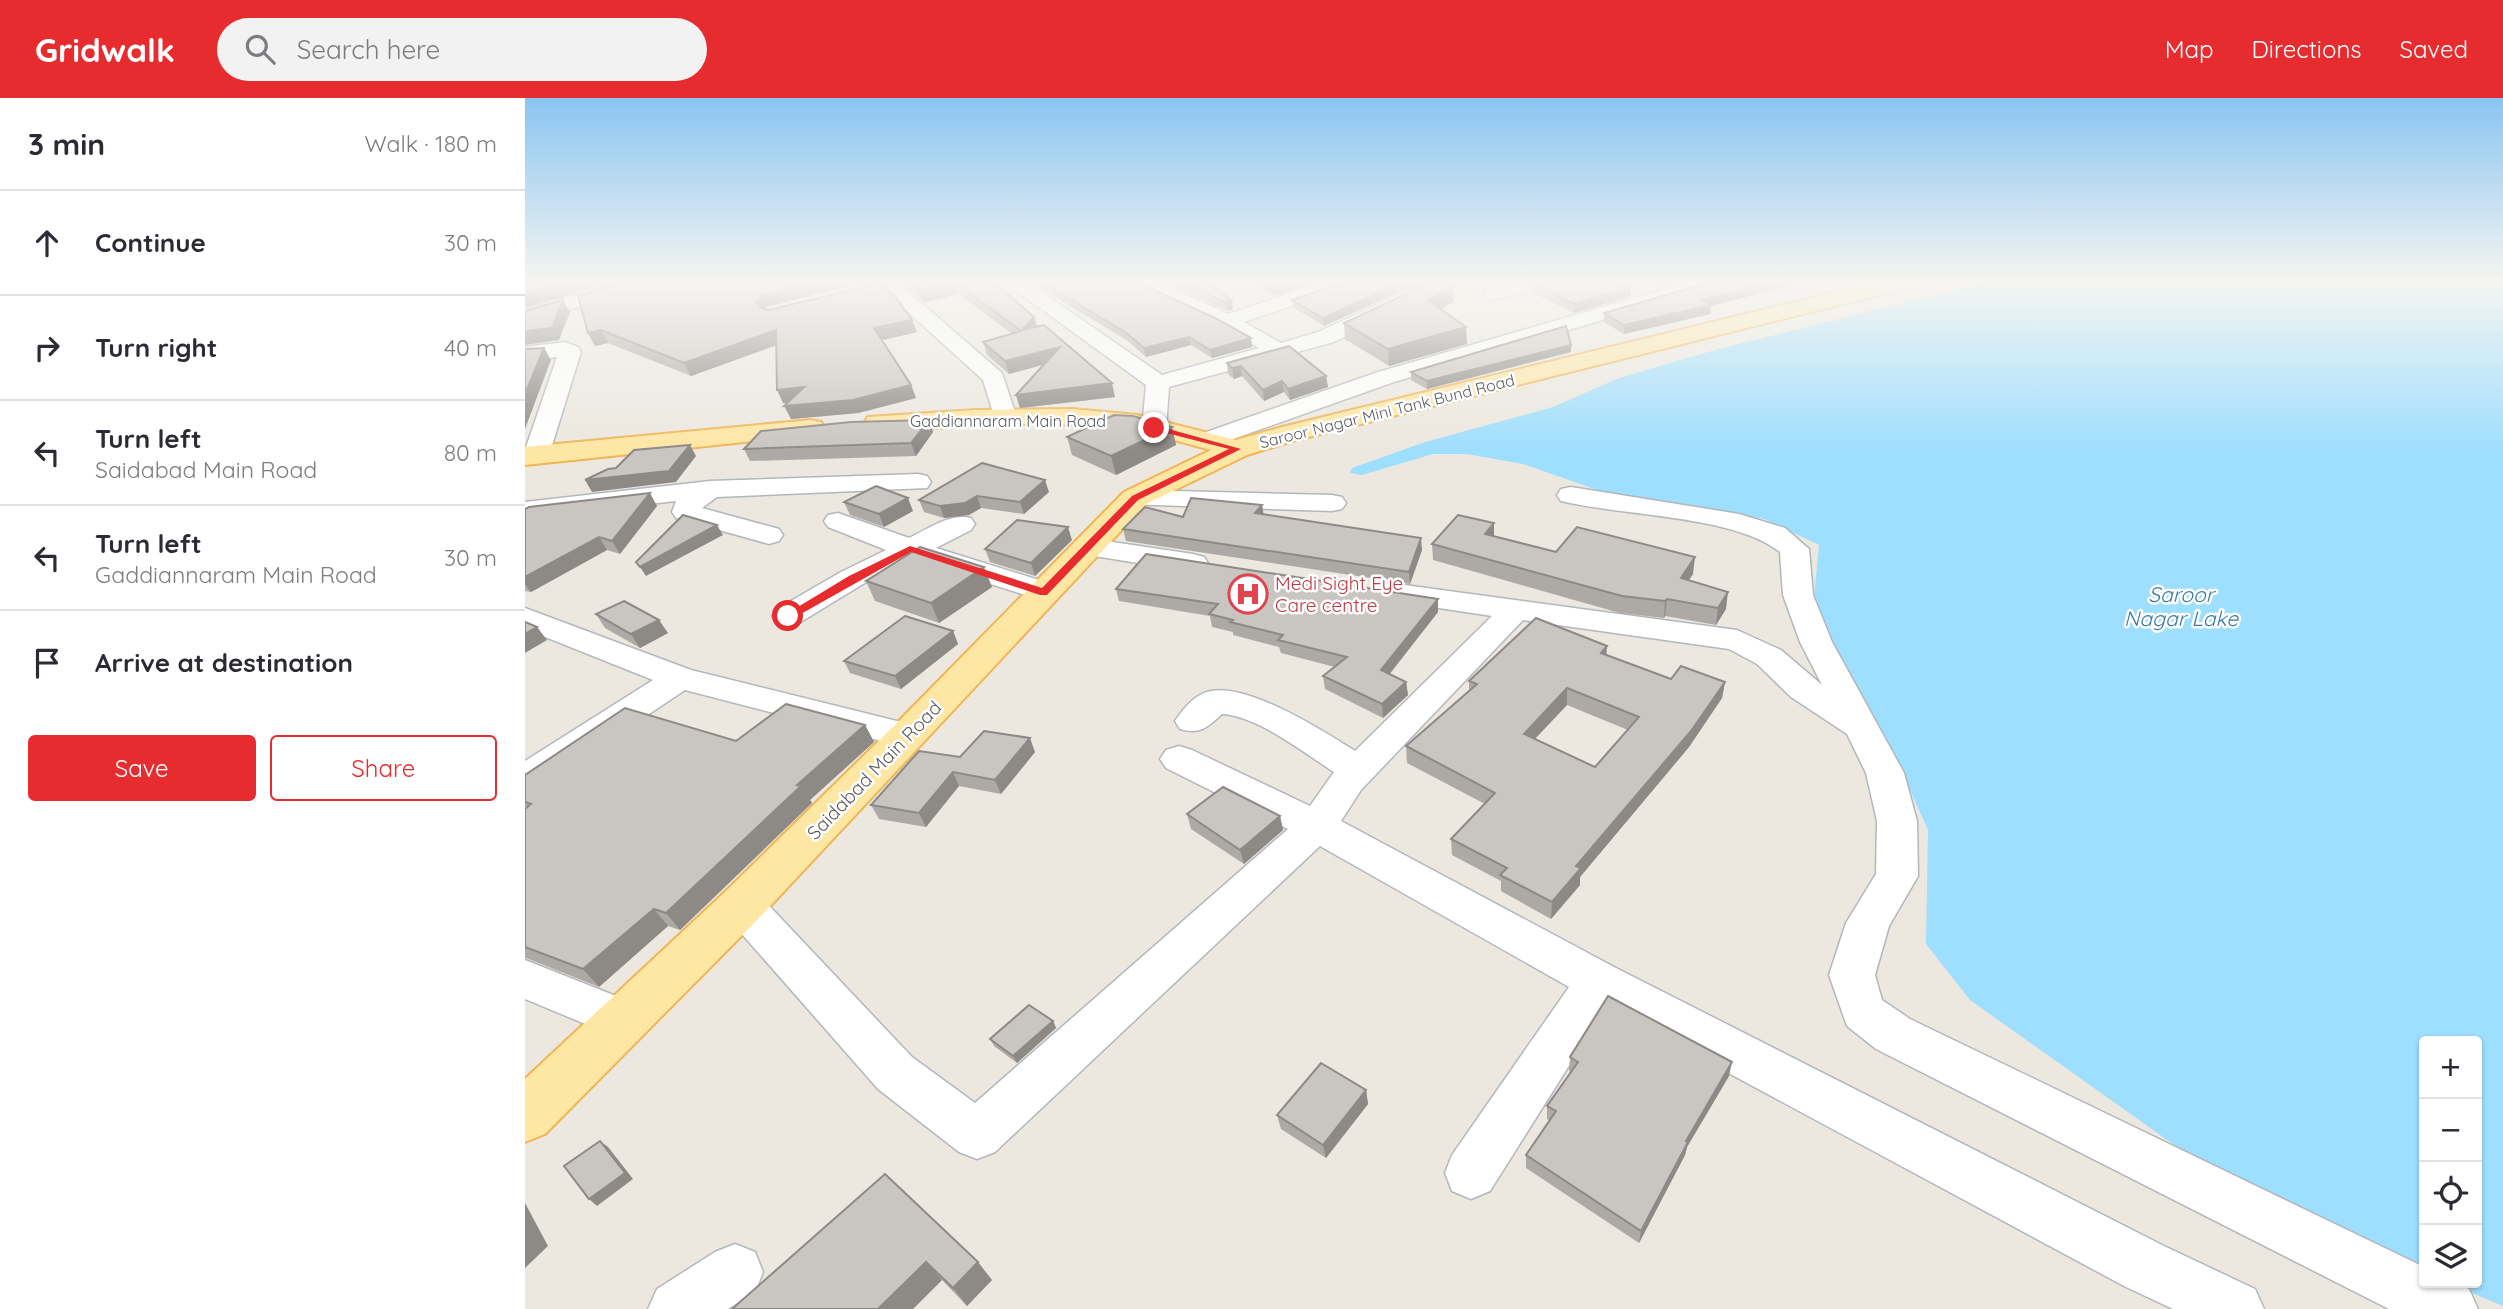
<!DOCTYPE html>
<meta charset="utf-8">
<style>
body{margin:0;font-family:Quicksand,sans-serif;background:#f2f2f3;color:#2b2b33}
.controls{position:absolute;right:21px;bottom:21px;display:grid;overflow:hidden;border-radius:7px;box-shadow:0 2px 5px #0004}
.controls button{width:63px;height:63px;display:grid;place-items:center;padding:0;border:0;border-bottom:2px solid #e1e1e2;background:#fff;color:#2b2b33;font:35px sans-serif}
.stop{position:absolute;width:21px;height:21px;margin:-16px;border:5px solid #e72c30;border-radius:50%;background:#fff}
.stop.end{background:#e72c30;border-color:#fff;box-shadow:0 2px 7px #0008}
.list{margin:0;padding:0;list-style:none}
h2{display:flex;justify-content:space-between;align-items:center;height:91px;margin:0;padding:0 28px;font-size:30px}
h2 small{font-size:23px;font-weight:400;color:#7c7c81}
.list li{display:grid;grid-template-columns:46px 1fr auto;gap:21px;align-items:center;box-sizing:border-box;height:105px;padding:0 28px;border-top:2px solid #e1e1e2}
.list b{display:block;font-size:26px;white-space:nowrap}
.list p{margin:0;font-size:23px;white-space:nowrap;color:#7c7c81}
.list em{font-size:23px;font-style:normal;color:#7c7c81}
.actions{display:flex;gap:14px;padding:21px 28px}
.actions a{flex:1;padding:16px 0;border:2px solid #e72c30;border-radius:7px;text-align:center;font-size:24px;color:#e72c30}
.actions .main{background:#e72c30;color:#fff}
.icon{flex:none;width:38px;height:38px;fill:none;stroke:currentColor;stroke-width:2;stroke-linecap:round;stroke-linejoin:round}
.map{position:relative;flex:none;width:1978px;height:1211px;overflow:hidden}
header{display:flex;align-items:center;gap:42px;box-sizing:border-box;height:98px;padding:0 35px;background:#e72c30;color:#fff}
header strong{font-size:33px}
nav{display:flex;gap:38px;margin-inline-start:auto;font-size:24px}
.search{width:490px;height:63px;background:#f2f2f3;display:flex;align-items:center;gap:18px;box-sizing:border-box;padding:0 24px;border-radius:38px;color:#7c7c81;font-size:26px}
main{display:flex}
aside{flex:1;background:#fff}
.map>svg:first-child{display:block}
.water{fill:#9edefe}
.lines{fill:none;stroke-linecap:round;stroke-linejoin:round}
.minor-casing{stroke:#b3b7bb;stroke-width:3}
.major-casing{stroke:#efb556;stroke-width:4}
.minor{fill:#fff;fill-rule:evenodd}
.major{fill:#fee6a3;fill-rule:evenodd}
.wall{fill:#ada9a5;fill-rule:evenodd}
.shaded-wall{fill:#8d8a86}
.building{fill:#c9c5c0;stroke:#8d8a86;stroke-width:2;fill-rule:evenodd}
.route{fill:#e72c30}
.labels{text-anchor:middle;stroke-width:5;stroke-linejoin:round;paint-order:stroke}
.far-street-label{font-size:16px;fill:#595d61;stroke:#fff}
.health-label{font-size:19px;fill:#be3a42;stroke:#fff;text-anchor:start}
.street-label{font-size:19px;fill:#595d61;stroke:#fff}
.water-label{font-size:21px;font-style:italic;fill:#3b7aa6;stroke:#fff}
</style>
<header>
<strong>Gridwalk</strong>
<div class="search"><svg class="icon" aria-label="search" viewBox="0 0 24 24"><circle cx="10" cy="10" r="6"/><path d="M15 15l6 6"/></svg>Search here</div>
<nav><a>Map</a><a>Directions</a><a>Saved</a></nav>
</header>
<main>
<aside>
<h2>3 min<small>Walk · 180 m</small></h2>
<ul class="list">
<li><svg class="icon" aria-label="ahead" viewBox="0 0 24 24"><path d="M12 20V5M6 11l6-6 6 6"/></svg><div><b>Continue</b></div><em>30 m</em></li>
<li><svg class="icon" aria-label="right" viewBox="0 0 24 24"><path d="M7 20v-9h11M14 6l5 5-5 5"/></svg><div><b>Turn right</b></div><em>40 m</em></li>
<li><svg class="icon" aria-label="left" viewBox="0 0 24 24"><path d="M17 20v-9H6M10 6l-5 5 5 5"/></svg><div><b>Turn left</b><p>Saidabad Main Road</p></div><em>80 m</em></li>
<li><svg class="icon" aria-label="left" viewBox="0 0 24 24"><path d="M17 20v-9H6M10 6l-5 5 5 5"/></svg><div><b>Turn left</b><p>Gaddiannaram Main Road</p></div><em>30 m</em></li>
<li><svg class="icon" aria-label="arrive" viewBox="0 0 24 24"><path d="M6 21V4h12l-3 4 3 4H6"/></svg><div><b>Arrive at destination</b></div></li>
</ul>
<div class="actions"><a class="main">Save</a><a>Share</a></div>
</aside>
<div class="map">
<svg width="1978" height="1211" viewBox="0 0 1978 1211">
<rect width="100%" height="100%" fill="#ece8e0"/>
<polygon class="water" points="1462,184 1978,184 1978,1208 1923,1185 1952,1185 1952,943 1899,943 1899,1175 1731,1105 1445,902 1401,846 1403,732 1362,641 1314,577 1289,500 1294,447 1239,421 1078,394 998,366 942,356 908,356 837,377 825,375 827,370 900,344 1028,309 1094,280 1193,251"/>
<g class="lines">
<g class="minor-casing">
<g id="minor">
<polygon points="94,184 125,184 122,188 0,225 0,212"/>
<polygon points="350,184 372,184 477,275 492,320 489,325 480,327 471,325 458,282"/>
<polygon points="479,184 502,184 637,277 734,250 695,227 611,188 608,184 634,184 703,216 798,184 828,184 825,188 719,224 756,245 793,234 902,184 928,184 925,188 809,244 644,289 641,330 638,335 629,337 620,335 617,330 621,287"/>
<polygon points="989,184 1020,184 1017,188 969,202 962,200 959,196 962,192"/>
<polygon points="1164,184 1195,184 1192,188 869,284 691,347 682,350 673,347 669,342 673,337 853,274"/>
<polygon points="40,244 53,249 56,254 24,357 20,362 11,365 2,362 0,352 32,259 0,263 0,249"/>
<polygon points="393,376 402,378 406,384 402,390 192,399 177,410 254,431 258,437 254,443 244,446 151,420 147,414 151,403 0,420 0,404 185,383"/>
<path d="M1046,389L1214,416L1260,430L1284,451L1288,497L1307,544L1379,675L1392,723L1393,778L1364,828L1350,877L1357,902L1385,921L1899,1169V1185H1932L1944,1191L1953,1211H1864L1351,951L1322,928L1304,877L1321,825L1351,776L1352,723L1341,675L1322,636L1266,599L1232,566L1204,551L998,522L836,692L816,723L1089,869L1639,1148L1730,1191L1739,1211H1648L1599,1188L1081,909L965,1093L946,1101L927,1093L920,1075L927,1057L1044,889L795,748L470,1054L452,1061L434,1054L353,991L202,819L196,807L202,795L217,790L232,795L387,959L450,1005L763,731L641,670L635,661L641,652L654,648L667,652L785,708L809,674C779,655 733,618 697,616C683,629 675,637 655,631L650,623C656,614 666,601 677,596C712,577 800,634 830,653L967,518L854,501L850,494L854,487L865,485L1212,532L1256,552L1297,587L1275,544L1258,497L1255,454C1209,417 1096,418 1036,403L1032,397L1036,391Z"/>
<polygon points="610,392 807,397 817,399 821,405 817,411 807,413 600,406 596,400 600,394"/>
<path d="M313,415L384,440C403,431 425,415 446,420L450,426L446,432L411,450L530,487L534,494L530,501L519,503L387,461L338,486L274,525L263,528L252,525L247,518L252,511L316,474L361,452L303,429L299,423L303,417Z"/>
<polygon points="561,440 668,456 679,459 683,465 679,471 668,474 551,455 546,449 551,443"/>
<polygon points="0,510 166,572 396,629 401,638 396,647 383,650 160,592 13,690 0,694 0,663 128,582 0,531"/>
<polygon points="0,862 116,908 122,922 116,936 99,942 0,901"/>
<polygon points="210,1146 230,1154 238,1174 230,1194 203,1211 123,1211 132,1191 190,1154"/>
</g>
</g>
<g class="major-casing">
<g id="major">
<path d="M1352,184H1390L1387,189L767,343L722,357L621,406L234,820L20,1036L0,1044V981L200,794L369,628L599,394L686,352C662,346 639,338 614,334C528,319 439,329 353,333L343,331L339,325L343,319L450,312L548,311L612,317L711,342L757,329Z"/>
<polygon points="286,322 296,324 300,330 296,336 0,367 0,349"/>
</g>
</g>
<use href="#minor" class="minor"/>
<use href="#major" class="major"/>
</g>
<g class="wall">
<polygon points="99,184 241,209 240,211 392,234 357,242 386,287 391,300 333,315 266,321 263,305 258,305 252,247 166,278 83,245 70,248 63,235"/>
<polygon points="380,184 469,184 512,229 590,299 495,310 491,297 518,267 484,276 462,257 458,244 487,236 434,196 400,204 382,189"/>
<polygon points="506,184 612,184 726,240 727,249 687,260 666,247 621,259 603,243"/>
<polygon points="640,184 683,184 708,211 703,213"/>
<polygon points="726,184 790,184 749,198"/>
<polygon points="1117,184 1155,184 1137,189"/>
<polygon points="894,185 799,228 769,210 767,202"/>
<polygon points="1006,185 1106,189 1105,198 1049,215 1006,194"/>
<polygon points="928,204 916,211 942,246 864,268 820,241 819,225"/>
<polygon points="1186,208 1185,216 1099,236 1079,224 1079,215"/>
<polygon points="764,248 801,278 803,289 765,302 759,294 739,303 717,278 709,281 703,276 702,265"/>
<polygon points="1046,254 902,291 886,282 886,274"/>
<polygon points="404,322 408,334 391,358 225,363 219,351"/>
<polygon points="647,329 651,347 591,377 547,357 542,339"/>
<polygon points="524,394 499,416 456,410 444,417 419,420 399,414 394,402"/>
<polygon points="319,404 388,413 359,429 325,417"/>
<polygon points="132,408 95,456 82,452 6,494 0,493 0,411"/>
<polygon points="739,416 897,452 885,486 601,443 598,431 658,419"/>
<polygon points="969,439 1031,454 1168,476 1163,483 1201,511 1191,527 1140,518 1139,520 1095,515 908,462 907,446"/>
<polygon points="547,442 510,478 465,464 460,451"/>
<polygon points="341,483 467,489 414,525 350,503"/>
<polygon points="591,491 913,501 913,514 865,576 881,584 883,597 858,620 800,591 798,578 810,569 756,555 754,549 708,537 708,534 687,529 685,518 594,503"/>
<polygon points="71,516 143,535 115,550 80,530"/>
<polygon points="428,533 433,546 376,591 325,575 319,563"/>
<path d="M1082,557L1146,581L1200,584L1197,600L1164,649L1055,779V787L1026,821L976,793V783L927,757L926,741L960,706L882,665L881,648L944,593V583ZM1042,607L1103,632L1070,669L1010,641Z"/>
<polygon points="340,627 349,644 285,702 287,705 155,832 143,828 74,889 1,860 0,860 0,677 211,643"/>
<polygon points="510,654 476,696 434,688 401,729 354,721 346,707 435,659"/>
<polygon points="662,716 755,718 758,732 719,766 666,731"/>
<polygon points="528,923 531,930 492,965 469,948 465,941"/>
<polygon points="1045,959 1204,978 1162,1049 1160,1057 1114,1145 1001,1070 1001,1057 1025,1023 1022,1021 1022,1008 1046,974 1044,973"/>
<polygon points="841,992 843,1006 801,1060 756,1031 752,1017"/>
<polygon points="360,1076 467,1182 442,1208 417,1182 388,1211"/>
</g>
<g class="shaded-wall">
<polygon points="38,184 85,184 55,193 54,191 53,194 0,210 0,196"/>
<polygon points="289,184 340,184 241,209 236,216 231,204 236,197"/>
<polygon points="430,184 434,196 400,204 395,192"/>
<polygon points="764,184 790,184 749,198 747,190"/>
<polygon points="877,184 894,185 799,228 798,220"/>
<polygon points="1137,184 1155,184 1137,189"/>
<polygon points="1247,184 1279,184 1186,208 1185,216 1099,236 1099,227 1176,202"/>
<polygon points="928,188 928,204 904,218 903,202"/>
<polygon points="1106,189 1105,198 1049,215 1049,206"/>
<polygon points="38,202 45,214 34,242 0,247 0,233"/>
<polygon points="707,203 708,211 703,213 702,205"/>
<polygon points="509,219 513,231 497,232"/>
<polygon points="387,222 392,234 354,243 349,230"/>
<polygon points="941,229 942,246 864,268 863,251"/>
<polygon points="76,232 83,245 70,248 63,235"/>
<polygon points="251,232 257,245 166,278 159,265"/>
<polygon points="664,239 666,247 621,259 619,250"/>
<polygon points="726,240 727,249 687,260 685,252"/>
<polygon points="1046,247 1046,254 902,291 902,283"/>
<polygon points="535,249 539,261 484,276 480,263"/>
<polygon points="19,250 26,262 0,331 0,296"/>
<polygon points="716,268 717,278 709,281 707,270"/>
<polygon points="801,278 803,289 765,302 763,291"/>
<polygon points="757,283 759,294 739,303 738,292"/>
<polygon points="587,285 590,299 495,310 491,297"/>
<polygon points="386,287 391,300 333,315 266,321 259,308"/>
<polygon points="279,289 285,302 258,305 252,292"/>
<polygon points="404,322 408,334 391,358 386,345"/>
<polygon points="647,329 651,347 591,377 586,358"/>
<polygon points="165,347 171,358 151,384 67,394 60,382"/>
<polygon points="520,382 524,394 499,416 495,404"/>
<polygon points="125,395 132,408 95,456 87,443"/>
<polygon points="452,398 456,410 444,417 419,420 415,408"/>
<polygon points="383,400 388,413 359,429 354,416"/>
<polygon points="737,407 739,418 730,415"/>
<polygon points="969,425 969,441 960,436"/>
<polygon points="192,427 198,437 121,478 115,469"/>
<polygon points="543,429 547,442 510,478 506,465"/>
<polygon points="74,439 82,452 6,494 0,486 0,479"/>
<polygon points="896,440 897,452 885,486 884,474"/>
<polygon points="1170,459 1168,476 1154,497 1156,480"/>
<polygon points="459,469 467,489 414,525 406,505"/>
<polygon points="1203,494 1201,511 1191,527 1193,510"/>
<polygon points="913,501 913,514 857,585 856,572"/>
<polygon points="1142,501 1140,518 1139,520 1140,503"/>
<polygon points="134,522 143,535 115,550 106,536"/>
<polygon points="12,529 22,542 0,555 0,536"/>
<polygon points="428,533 433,546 376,591 370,578"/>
<polygon points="1082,548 1081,564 1076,555"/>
<polygon points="881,584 883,597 858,620 857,606"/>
<polygon points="1200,584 1197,600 1164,649 1055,779 1055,787 1026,821 1027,804 1051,768"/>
<polygon points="1042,590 1042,607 999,652 999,636"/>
<polygon points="340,627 349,644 285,702 287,705 155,832 141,815 272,687"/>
<polygon points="505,640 510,654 476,696 470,682"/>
<polygon points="428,674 434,688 401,729 394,715"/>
<polygon points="755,718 758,732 719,766 715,752"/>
<polygon points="129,811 143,828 74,889 58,871"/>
<polygon points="528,923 531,930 492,965 488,958"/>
<polygon points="1207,964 1204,978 1162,1049 1160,1057 1114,1145 1116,1133 1161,1043"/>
<polygon points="841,992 843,1006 801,1060 798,1047"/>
<polygon points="75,1043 83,1049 108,1081 72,1108 64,1101"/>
<polygon points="0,1105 23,1148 0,1170"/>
<polygon points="401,1164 417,1182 388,1211 353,1211"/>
<polygon points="453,1164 467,1182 442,1208 428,1190"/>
</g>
<g class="building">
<polygon points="0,184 38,184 0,196"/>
<polygon points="99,184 289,184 236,197 231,204 236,210 244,212 355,185 370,198 387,222 349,230 386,287 328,302 259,308 279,289 252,292 251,232 159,265 76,232 63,235 53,198"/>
<polygon points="386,184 469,184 509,219 497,232 519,227 587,285 491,297 535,249 480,263 458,244 496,233 430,184 395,192"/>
<polygon points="517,184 612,184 692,221 726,240 685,252 664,239 619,250 600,234"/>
<polygon points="656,184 683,184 707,203 702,205"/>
<polygon points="738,184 764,184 747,190"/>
<polygon points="820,184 877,184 798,220 767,202"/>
<polygon points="906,184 920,184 928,188 903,202 941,229 863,251 819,225"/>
<polygon points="1010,184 1084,184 1106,189 1049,206 1006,185"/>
<polygon points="1186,184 1247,184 1176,202 1186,207 1099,227 1079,215"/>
<polygon points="38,202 27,230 0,233 0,213"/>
<polygon points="1041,228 1046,247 902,283 886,274"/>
<polygon points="764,248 801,278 763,291 757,283 738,292 716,268 707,270 702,265"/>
<polygon points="19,250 0,296 0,251"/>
<polygon points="589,317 608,318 647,329 586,358 542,339"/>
<polygon points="404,322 386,345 219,351 236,333 326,324"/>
<polygon points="165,347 144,373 60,382 83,371 91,370 109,352"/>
<polygon points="457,365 520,382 495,404 452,398 440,405 415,408 394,402"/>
<polygon points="351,388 383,400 354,416 319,404"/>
<polygon points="125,395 87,443 74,439 0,479 0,411 4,409"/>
<polygon points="666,400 737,407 730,415 896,440 884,474 598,431 620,409 658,419"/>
<polygon points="158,417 192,427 115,469 111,464"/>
<polygon points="933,417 969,425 960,436 1031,454 1052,429 1170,459 1156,480 1203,494 1193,510 1142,501 1140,503 1097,498 907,446"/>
<polygon points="492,422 543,429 506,465 460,451"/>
<polygon points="395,449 459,469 406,505 341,483"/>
<polygon points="621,456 913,501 856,572 881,584 857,606 798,578 822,559 753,542 758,537 705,524 708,522 684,516 693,506 591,491"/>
<polygon points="99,503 134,522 106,536 71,516"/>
<polygon points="380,518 428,533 370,578 319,563"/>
<path d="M1011,520L1082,548L1076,555L1146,581L1156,568L1200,584L1166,633L1051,768L1056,770L1027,804L975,777L982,770L926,741L970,695L881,648L952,586L944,583ZM1042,590L1114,619L1070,669L999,636Z"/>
<polygon points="0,524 12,529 0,536"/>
<polygon points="261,606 340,627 272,687 276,688 141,815 129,811 58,871 0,849 0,711 6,706 0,704 0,677 100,610 211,643"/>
<polygon points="459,633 505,640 470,682 428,674 394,715 346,707 394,653 435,659"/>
<polygon points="698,689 755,718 715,752 662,716"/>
<polygon points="1083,898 1207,964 1161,1043 1163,1044 1116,1133 1001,1057 1031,1013 1022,1008 1053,964 1045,959"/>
<polygon points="504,907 528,923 488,958 465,941"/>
<polygon points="796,965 841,992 798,1047 752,1017"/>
<polygon points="75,1043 100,1075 64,1101 39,1068"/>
<polygon points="360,1076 453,1164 428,1190 401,1164 353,1211 207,1211"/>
</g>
<linearGradient id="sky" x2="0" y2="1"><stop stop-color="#8ac5f1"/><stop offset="0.52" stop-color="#f6f5f1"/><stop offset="1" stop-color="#f6f5f1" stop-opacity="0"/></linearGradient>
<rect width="1978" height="354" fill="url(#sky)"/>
<polygon class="route" points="629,327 716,351 613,402 522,497 515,497 386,454 267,521 258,518 324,478 385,448 517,490 607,398 704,351 626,331"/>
<defs>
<g id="hospital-ring" transform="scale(2.0125)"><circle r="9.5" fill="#fff" stroke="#e0444e" stroke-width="1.5"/><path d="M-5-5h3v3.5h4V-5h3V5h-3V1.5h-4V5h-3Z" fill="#e0444e"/></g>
</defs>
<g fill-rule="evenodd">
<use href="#hospital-ring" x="723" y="496"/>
</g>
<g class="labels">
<g class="far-street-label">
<text transform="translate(862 313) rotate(-14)" y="6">Saroor Nagar Mini Tank Bund Road</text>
<text x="483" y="329">Gaddiannaram Main Road</text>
</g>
<g class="health-label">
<text x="750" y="492">Medi Sight Eye<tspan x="750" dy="22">Care centre</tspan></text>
</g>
<g class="street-label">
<text transform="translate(349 672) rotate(-46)" y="7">Saidabad Main Road</text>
</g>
<g class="water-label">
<text x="1656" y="504">Saroor<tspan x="1656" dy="24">Nagar Lake</tspan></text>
</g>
</g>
</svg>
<div class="controls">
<button>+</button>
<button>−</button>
<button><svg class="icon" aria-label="locate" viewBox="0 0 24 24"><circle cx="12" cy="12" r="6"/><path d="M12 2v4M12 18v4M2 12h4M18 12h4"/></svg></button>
<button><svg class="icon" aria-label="layers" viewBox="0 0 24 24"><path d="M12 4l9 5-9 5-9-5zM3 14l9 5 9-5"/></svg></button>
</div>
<div class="stop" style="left:263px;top:518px"></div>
<div class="stop end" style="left:629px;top:330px"></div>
</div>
</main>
